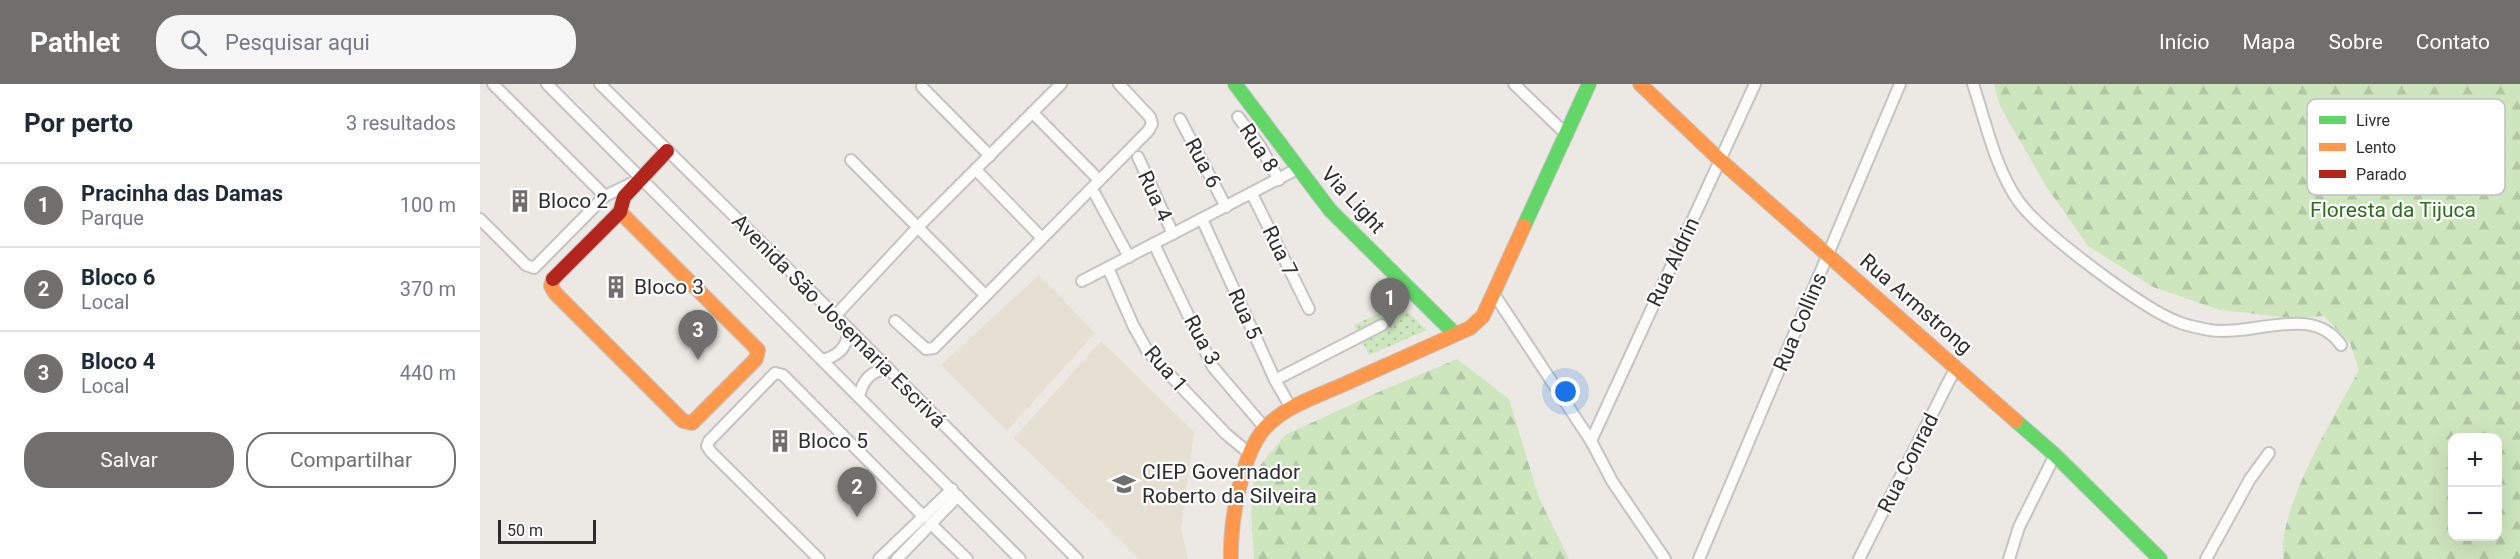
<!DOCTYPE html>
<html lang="pt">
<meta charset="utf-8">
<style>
body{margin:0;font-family:Roboto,sans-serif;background:#f6f6f7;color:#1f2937}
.controls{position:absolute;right:18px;bottom:18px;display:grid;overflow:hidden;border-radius:12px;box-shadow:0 6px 24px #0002}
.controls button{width:54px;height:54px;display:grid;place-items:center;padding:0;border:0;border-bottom:2px solid #e0e1e3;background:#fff;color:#1f2937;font:30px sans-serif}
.scale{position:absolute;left:18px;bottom:15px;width:98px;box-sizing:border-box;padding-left:6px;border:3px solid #2e2e2e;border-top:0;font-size:16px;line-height:21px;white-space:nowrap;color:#2e2e2e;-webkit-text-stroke:4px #fff;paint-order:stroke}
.you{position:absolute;left:1086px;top:308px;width:21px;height:21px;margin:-15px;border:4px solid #fff;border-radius:50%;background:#1a73e8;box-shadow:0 0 0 9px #1a73e833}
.badge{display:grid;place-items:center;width:39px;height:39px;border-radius:50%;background:#706f6e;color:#fff;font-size:20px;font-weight:700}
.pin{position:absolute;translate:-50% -50px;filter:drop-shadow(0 2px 3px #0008)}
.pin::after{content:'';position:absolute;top:32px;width:21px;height:18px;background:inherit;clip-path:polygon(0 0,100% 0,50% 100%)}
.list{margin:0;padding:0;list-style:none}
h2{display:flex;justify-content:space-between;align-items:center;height:78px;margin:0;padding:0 24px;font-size:26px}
h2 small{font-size:20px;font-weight:400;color:#747a83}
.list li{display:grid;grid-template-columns:39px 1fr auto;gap:18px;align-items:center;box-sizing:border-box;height:84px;padding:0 24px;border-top:2px solid #e0e1e3}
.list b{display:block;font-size:22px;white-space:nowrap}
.list p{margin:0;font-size:20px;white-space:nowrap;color:#747a83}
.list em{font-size:20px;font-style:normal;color:#747a83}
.actions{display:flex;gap:12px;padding:18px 24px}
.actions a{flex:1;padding:14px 0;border:2px solid #706f6e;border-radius:24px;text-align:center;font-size:21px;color:#706f6e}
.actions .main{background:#706f6e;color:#fff}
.icon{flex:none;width:33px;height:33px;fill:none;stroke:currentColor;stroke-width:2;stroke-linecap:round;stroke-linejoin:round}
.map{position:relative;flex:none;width:2040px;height:475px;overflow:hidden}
header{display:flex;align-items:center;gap:36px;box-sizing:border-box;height:84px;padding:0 30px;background:#706f6e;color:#fff}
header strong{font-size:28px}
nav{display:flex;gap:33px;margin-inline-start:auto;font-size:21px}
.search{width:420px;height:54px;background:#f6f6f7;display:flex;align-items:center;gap:15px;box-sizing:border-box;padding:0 21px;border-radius:24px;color:#747a83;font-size:22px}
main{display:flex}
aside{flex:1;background:#fff}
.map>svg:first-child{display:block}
.education{fill:#e6e0d3}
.green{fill:url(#green-dots)}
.forest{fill:url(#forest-firs);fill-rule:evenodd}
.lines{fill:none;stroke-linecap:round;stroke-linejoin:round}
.street-casing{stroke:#c5c4c5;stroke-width:14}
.fast-casing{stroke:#c5c4c5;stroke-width:16}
.slow-casing{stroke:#c5c4c5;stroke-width:16}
.jam-casing{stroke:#c5c4c5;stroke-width:16}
.street{stroke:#fcfcfb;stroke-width:10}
.fast{stroke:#63d668;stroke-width:14}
.slow{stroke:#ff974d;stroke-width:14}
.jam{stroke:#b3261e;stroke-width:14}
.labels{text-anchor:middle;stroke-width:4.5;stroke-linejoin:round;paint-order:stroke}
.street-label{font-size:21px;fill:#2e2e2e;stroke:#fff}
.poi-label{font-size:21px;fill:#2e2e2e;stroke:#fff;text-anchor:start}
.park-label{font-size:21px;fill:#2c6e1b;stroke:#fff}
.key{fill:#fff;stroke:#c0c0c0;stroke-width:1.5}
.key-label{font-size:16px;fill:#2e2e2e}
</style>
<header>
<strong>Pathlet</strong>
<div class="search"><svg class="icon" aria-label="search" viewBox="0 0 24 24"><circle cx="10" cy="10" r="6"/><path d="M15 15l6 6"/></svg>Pesquisar aqui</div>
<nav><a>Início</a><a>Mapa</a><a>Sobre</a><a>Contato</a></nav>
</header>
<main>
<aside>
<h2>Por perto<small>3 resultados</small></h2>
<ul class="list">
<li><span class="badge">1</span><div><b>Pracinha das Damas</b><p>Parque</p></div><em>100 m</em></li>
<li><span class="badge">2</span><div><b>Bloco 6</b><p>Local</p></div><em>370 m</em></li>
<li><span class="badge">3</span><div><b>Bloco 4</b><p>Local</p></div><em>440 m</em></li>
</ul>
<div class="actions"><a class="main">Salvar</a><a>Compartilhar</a></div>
</aside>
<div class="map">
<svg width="2040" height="475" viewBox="0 0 2040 475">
<defs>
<pattern id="green-dots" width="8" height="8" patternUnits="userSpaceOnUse" patternTransform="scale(1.5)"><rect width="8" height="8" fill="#cee6be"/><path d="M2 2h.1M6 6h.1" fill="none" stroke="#b1c6a4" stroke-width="1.8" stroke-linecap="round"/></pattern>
<pattern id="forest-firs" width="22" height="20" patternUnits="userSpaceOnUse" patternTransform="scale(1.5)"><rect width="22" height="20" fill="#cee6be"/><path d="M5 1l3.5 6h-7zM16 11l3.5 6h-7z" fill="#b1c6a4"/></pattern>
</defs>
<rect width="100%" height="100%" fill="#ece8e4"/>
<g class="education">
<polygon points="559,191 615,249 527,347 461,281"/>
<polygon points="621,257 714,348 701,445 708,475 660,475 534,354"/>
</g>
<polygon class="green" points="919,220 947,246 889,271 874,241"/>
<g class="forest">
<path d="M1514,0H2040V475H1804C1794,431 1857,327 1879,286L1870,259L1844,232L1813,234L1740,226L1673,203L1608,162L1566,102L1520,22ZM1972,354H2018V452H1972Z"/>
<polygon points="977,275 1029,315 1059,414 1089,475 774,475 771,427 774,389 805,351 894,310"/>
</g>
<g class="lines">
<g class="street-casing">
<g id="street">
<polyline points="13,0 125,112"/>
<polyline points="67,0 540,475"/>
<polyline points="120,0 369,245 597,475"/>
<polyline points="1034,0 1087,51"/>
<path d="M1493,0C1506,39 1515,84 1539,118C1562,149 1662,224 1698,238C1708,242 1720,244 1729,246C1774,253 1832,219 1861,261"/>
<polyline points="442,3 510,72"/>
<polyline points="553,29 618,95"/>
<polyline points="758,33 780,62 799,96"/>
<polyline points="700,35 746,123"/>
<polyline points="658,73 693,150"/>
<polyline points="371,76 505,211"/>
<polyline points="496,86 561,153"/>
<polyline points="615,110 649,173"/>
<polyline points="772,110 829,225"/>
<polyline points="0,135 46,181 54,184 125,112 152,99"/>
<polyline points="722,135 795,296 811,324"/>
<polyline points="674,160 733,283 784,343"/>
<polyline points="628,184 653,241 668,268 746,350 769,369"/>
<polyline points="602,197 817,85"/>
<polyline points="1014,210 1111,357 1132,397 1185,475"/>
<polyline points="355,232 438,143 581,0"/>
<polyline points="415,237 446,265 454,264 668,47 672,40 670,33 639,0"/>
<path d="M343,276C360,271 367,263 369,245"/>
<polyline points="795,296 902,241"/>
<path d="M379,312C383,296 390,288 407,284"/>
<polyline points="1111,357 1275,0"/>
<polyline points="451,440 487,475"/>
<polyline points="339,475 231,368 227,362 229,357 295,289 303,291 444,433"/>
<polyline points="399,475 472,405"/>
<polyline points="417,475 478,412"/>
<polyline points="1219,475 1420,0"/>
<polyline points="1379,475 1476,283"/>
<polyline points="1529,475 1539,443 1575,371"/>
<polyline points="1726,475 1770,395 1789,369"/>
</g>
</g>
<g class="fast-casing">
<g id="fast">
<polyline points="755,0 850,126 975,250"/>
<polyline points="1044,142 1109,0"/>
<polyline points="1536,337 1575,371 1680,475"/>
</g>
</g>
<g class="slow-casing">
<g id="slow">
<polyline points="1160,0 1240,76 1536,337"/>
<polyline points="73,195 71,202 75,209 203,337 212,339 276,275 278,266 140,128"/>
<path d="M751,475C750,439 761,371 785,344C806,321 841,311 869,298C909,280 950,262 990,244L1003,232L1044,142"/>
</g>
</g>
<g class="jam-casing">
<polyline id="jam" points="73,195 140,128 144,113 187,67"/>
</g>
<use href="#street" class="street"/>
<use href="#fast" class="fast"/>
<use href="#slow" class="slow"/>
<use href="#jam" class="jam"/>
</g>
<defs>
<g id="building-bare" transform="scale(1.8)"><path d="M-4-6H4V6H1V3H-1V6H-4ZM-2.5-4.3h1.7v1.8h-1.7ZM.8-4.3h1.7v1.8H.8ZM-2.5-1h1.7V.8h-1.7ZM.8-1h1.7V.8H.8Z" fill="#706f6e" stroke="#fff" stroke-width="2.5" paint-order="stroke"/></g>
<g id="school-bare" transform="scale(1.8)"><path d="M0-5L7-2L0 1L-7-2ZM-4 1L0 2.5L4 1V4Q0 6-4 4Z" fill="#706f6e" stroke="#fff" stroke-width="2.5" paint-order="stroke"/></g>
</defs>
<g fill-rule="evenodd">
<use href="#building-bare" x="40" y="117"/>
<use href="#building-bare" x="136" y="203"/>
<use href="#building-bare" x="300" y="357"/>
<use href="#school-bare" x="644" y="400"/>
</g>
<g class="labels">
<g class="street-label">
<text transform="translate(779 64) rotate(57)" y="7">Rua 8</text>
<text transform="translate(723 79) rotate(62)" y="7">Rua 6</text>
<text transform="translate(675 112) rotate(65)" y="7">Rua 4</text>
<text transform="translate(873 116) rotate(47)" y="7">Via Light</text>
<text transform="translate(800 167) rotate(64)" y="7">Rua 7</text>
<text transform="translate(1193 178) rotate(-65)" y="7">Rua Aldrin</text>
<text transform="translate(1436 220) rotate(41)" y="7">Rua Armstrong</text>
<text transform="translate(765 230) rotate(66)" y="7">Rua 5</text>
<text transform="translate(359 237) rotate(45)" y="7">Avenida São Josemaria Escrivá</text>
<text transform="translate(1320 238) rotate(-67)" y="7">Rua Collins</text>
<text transform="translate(722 256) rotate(62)" y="7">Rua 3</text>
<text transform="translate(686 285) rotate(49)" y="7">Rua 1</text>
<text transform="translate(1428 379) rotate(-63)" y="7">Rua Conrad</text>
</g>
<g class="poi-label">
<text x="58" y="124">Bloco 2</text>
<text x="154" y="210">Bloco 3</text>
<text x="318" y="364">Bloco 5</text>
<text x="662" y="395">CIEP Governador<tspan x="662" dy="24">Roberto da Silveira</tspan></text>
</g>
<g class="park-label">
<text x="1913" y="133">Floresta da Tijuca</text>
</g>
</g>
<rect x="1827" y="15" width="198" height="96" rx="9" class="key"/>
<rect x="1839" y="32" width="27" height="8" fill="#63d668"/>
<rect x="1839" y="59" width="27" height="8" fill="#ff974d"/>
<rect x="1839" y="86" width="27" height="8" fill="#b3261e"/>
<g class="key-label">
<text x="1876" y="42">Livre</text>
<text x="1876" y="69">Lento</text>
<text x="1876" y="96">Parado</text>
</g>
</svg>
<div class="controls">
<button>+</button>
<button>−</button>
</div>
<div class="scale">50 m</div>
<div class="you"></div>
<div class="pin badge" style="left:910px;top:244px">1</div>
<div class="pin badge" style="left:377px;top:433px">2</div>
<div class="pin badge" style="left:218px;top:276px">3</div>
</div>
</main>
